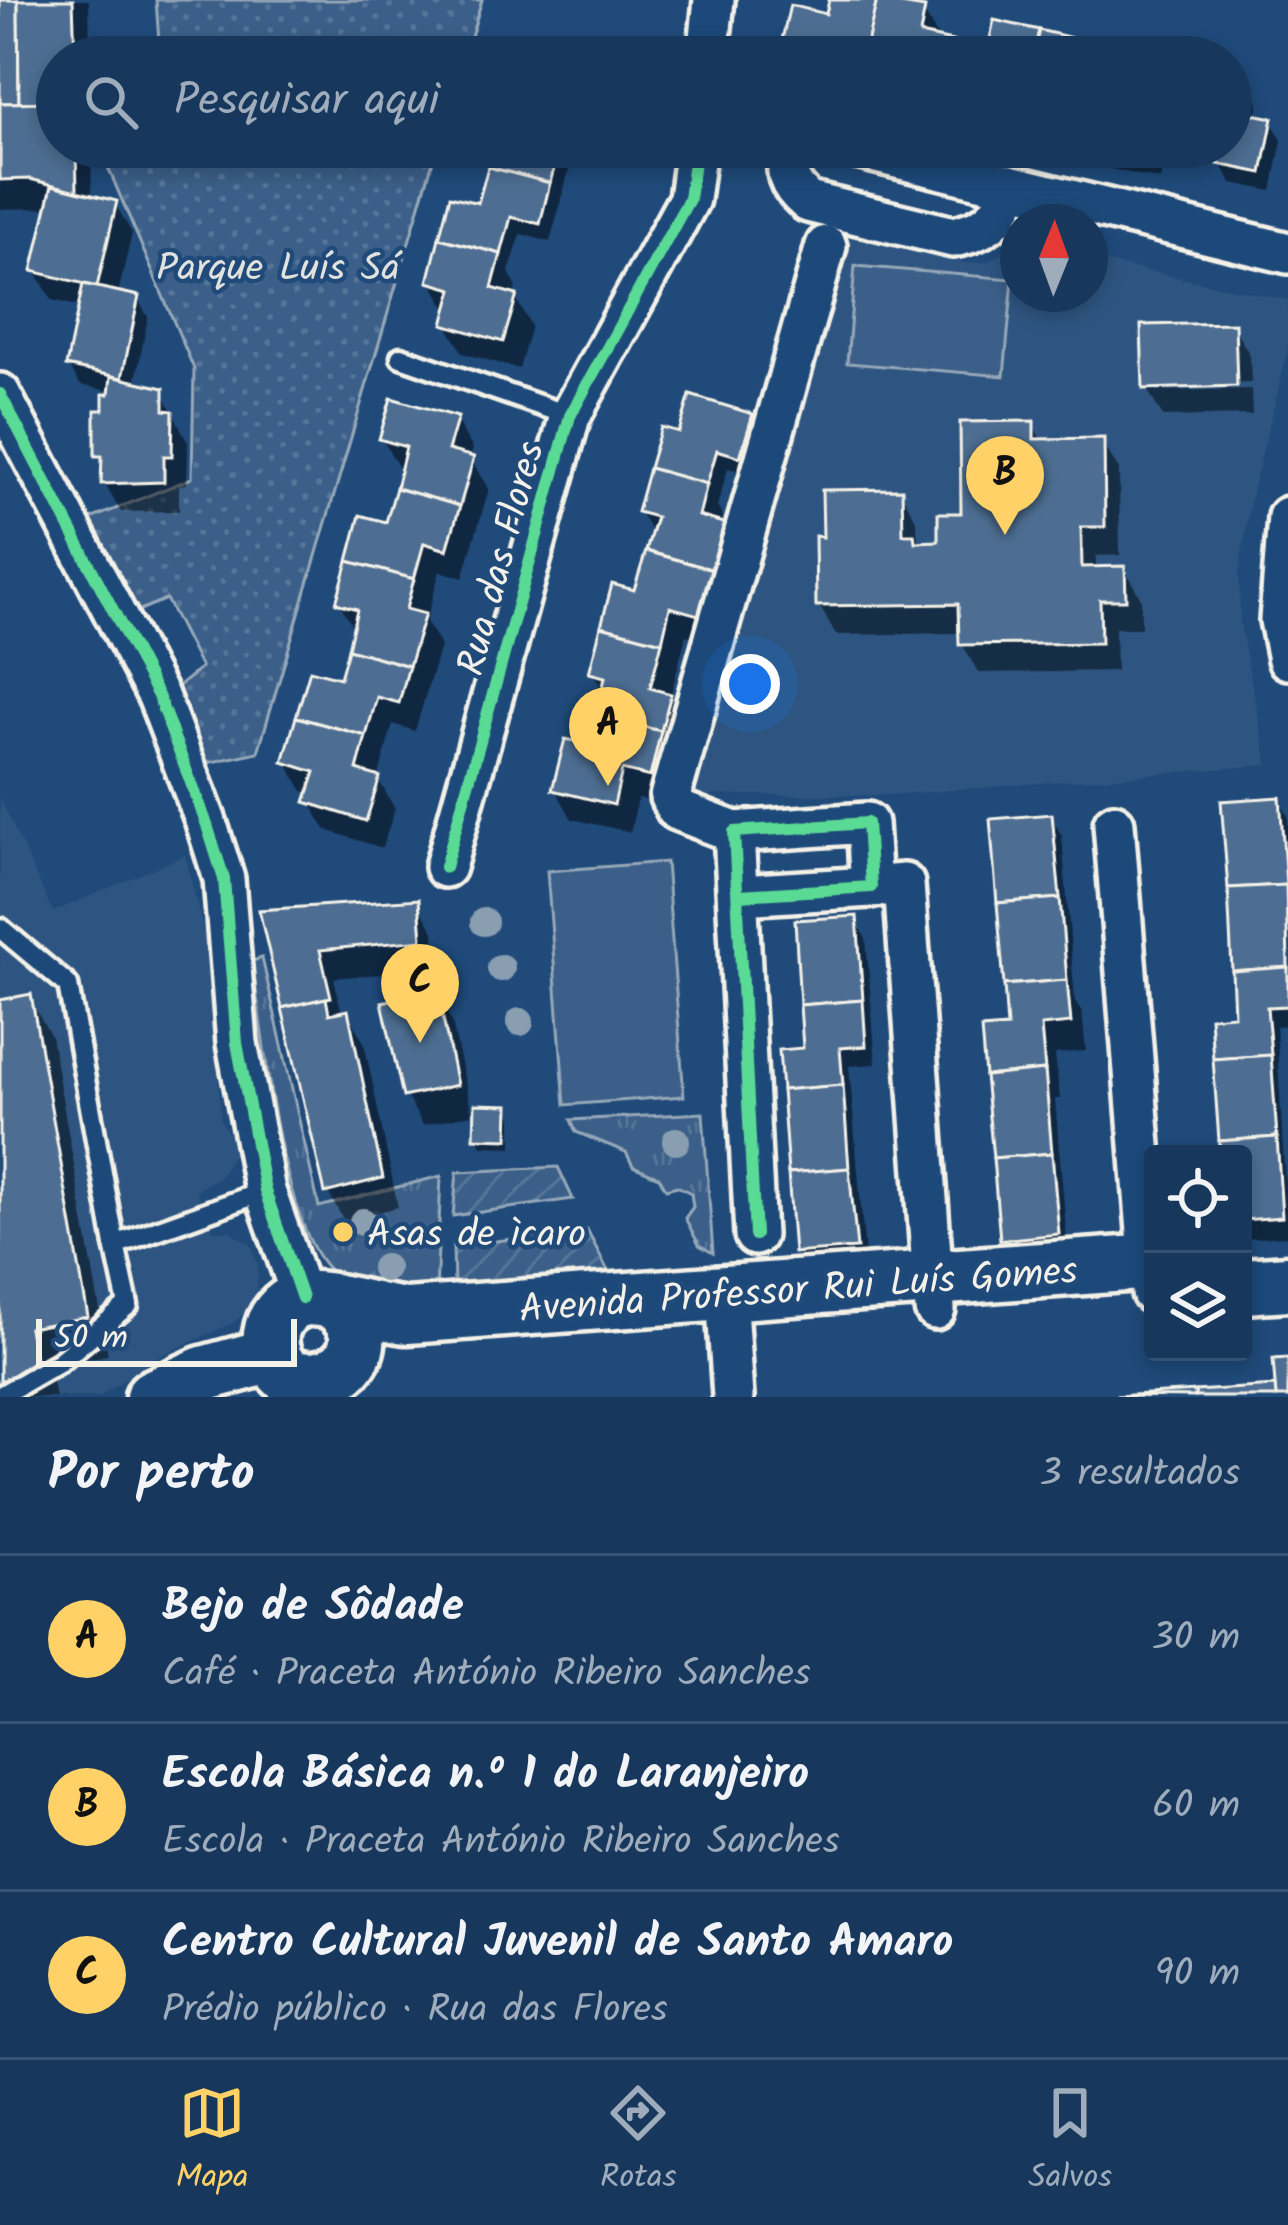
<!DOCTYPE html>
<html lang="pt">
<meta charset="utf-8">
<style>
body{margin:0;font-family:Kalam,sans-serif;background:#244365;color:#f1f3f6}
.controls{position:absolute;right:36px;bottom:36px;display:grid;overflow:hidden;border-radius:12px;box-shadow:0 6px 18px #0003}
.controls button{width:108px;height:108px;display:grid;place-items:center;padding:0;border:0;border-bottom:3px solid #365272;background:#17385c;color:#f1f3f6;font:60px sans-serif}
.compass{position:absolute;left:1000px;top:204px;width:108px;height:108px;border-radius:50%;background:#17385c;box-shadow:0 6px 18px #0003;rotate:1deg}
.scale{position:absolute;left:36px;bottom:30px;width:261px;box-sizing:border-box;padding-left:12px;border:6px solid #f4f1e8;border-top:0;font-size:33px;line-height:42px;white-space:nowrap;color:#f4f1e8;-webkit-text-stroke:9px #1f4a7a;paint-order:stroke}
.you{position:absolute;left:750px;top:684px;width:42px;height:42px;margin:-30px;border:9px solid #fff;border-radius:50%;background:#1a73e8;box-shadow:0 0 0 18px #1a73e833}
.badge{display:grid;place-items:center;width:78px;height:78px;border-radius:50%;background:#ffd166;color:#111;font-size:39px;font-weight:700}
.pin{position:absolute;translate:-50% -99px;filter:drop-shadow(0 3px 6px #0008)}
.pin::after{content:'';position:absolute;top:63px;width:42px;height:36px;background:inherit;clip-path:polygon(0 0,100% 0,50% 100%)}
.list{margin:0;padding:0;list-style:none}
h2{display:flex;justify-content:space-between;align-items:center;height:156px;margin:0;padding:0 48px;font-size:51px}
h2 small{font-size:39px;font-weight:400;color:#9eacbb}
.list li{display:grid;grid-template-columns:78px 1fr auto;gap:36px;align-items:center;box-sizing:border-box;height:168px;padding:0 48px;border-top:3px solid #365272}
.list b{display:block;font-size:45px;white-space:nowrap}
.list p{margin:0;font-size:39px;white-space:nowrap;color:#9eacbb}
.list em{font-size:39px;font-style:normal;color:#9eacbb}
.icon{flex:none;width:66px;height:66px;fill:none;stroke:currentColor;stroke-width:2;stroke-linecap:round;stroke-linejoin:round}
.map{position:relative;flex:none;width:1288px;height:1397px;overflow:hidden}
.search{position:absolute;background:#17385c;box-shadow:0 6px 18px #0003;left:36px;right:36px;top:36px;height:132px;display:flex;align-items:center;gap:30px;box-sizing:border-box;padding:0 42px;border-radius:66px;color:#9eacbb;font-size:45px}
.sheet{height:660px;background:#17385c}
nav{display:flex;justify-content:space-around;align-items:center;box-sizing:border-box;height:168px;border-top:3px solid #365272;background:#17385c;font-size:33px;color:#9eacbb}
nav a{display:grid;justify-items:center;gap:6px}
nav .on{color:#ffd166}
.map>svg:first-child{display:block}
.built{fill:#2d5581}
.grass{fill:url(#grass-tufts);stroke:#97a8b8;stroke-width:3}
.park{fill:url(#park-dots);stroke:#97a8b8;stroke-width:3}
.garden{fill:url(#garden-furrows);stroke:#97a8b8;stroke-width:3}
.pitch{fill:#3a5f88;stroke:#97a8b8;stroke-width:3}
.shadow{fill:#0007}
.building{fill:#4d6e92;stroke:#f4f1e8;stroke-width:3}
.lines{fill:none;stroke-linecap:round;stroke-linejoin:round}
.service-casing{stroke:#f4f1e8;stroke-width:27}
.minor-casing{stroke:#f4f1e8;stroke-width:48}
.secondary-casing{stroke:#f4f1e8;stroke-width:63}
.service{stroke:#1f4a7a;stroke-width:18}
.minor{stroke:#1f4a7a;stroke-width:39}
.secondary{stroke:#1f4a7a;stroke-width:54}
.cycleway-casing{stroke:#1f4a7a;stroke-width:20}
.cycleway{stroke:#5adb95;stroke-width:12}
.tree{fill:#8a9eb1}
.poi-dot{fill:#ffd166;stroke:#1f4a7a;stroke-width:4.5}
.labels{text-anchor:middle;stroke-width:9;stroke-linejoin:round;paint-order:stroke}
.park-label{font-size:39px;fill:#e1e2de;stroke:#1f4a7a}
.street-label{font-size:39px;fill:#f4f1e8;stroke:#1f4a7a}
.poi-label{font-size:39px;fill:#f4f1e8;stroke:#1f4a7a;text-anchor:start}
</style>
<div class="map">
<svg width="1288" height="1397" viewBox="0 0 1288 1397">
<defs>
<pattern id="grass-tufts" width="24" height="20" patternUnits="userSpaceOnUse" patternTransform="scale(3)"><rect width="24" height="20" fill="#3a5f88"/><path d="M3 7l-1-3M5 7V3M7 7l1-3M15 17l-1-3M17 17v-4M19 17l1-3" fill="none" stroke="#577699"/></pattern>
<pattern id="park-dots" width="8" height="8" patternUnits="userSpaceOnUse" patternTransform="scale(3)"><rect width="8" height="8" fill="#3a5f88"/><path d="M2 2h.1M6 6h.1" fill="none" stroke="#577699" stroke-width="1.8" stroke-linecap="round"/></pattern>
<pattern id="garden-furrows" width="10" height="10" patternUnits="userSpaceOnUse" patternTransform="scale(3)"><rect width="10" height="10" fill="#3a5f88"/><path d="M-1 1l2-2M0 10L10 0M9 11l2-2" fill="none" stroke="#577699"/></pattern>
</defs>
<rect width="100%" height="100%" fill="#1f4a7a"/>
<filter id="ink" filterUnits="userSpaceOnUse"><feTurbulence type="fractalNoise" baseFrequency=".00833" numOctaves="2"/><feDisplacementMap in="SourceGraphic" scale="24" xChannelSelector="R" yChannelSelector="G"/><feConvolveMatrix kernelMatrix="1 2 1 2 8 2 1 2 1" color-interpolation-filters="sRGB"/></filter>
<g filter="url(#ink)">
<g class="built">
<polygon points="851,235 965,263 987,262 1018,244 1018,294 1090,294 1090,259 1288,300 1288,351 1251,496 1239,574 1240,625 1268,765 890,795 689,795"/>
<polygon points="0,798 53,912 185,855 209,953 221,1121 233,1141 233,1154 220,1176 196,1191 214,1231 230,1231 251,1245 258,1265 257,1288 249,1309 233,1323 158,1357 99,1397 0,1397"/>
</g>
<g class="grass">
<path d="M262,958L319,1207L441,1176L436,1295C402,1292 367,1294 337,1276C282,1242 262,1027 252,961Z"/>
<polygon points="703,1113 713,1253 699,1245 685,1218 693,1207 691,1193 677,1186 666,1189 659,1177 633,1166 626,1152 576,1132 571,1120"/>
</g>
<g class="park">
<polygon points="156,0 482,0 465,57 160,57"/>
<polygon points="104,147 437,147 258,752 212,762 196,761 170,693 201,668 166,599 133,613 88,520 192,478 194,369 101,151"/>
</g>
<g class="garden">
<polygon points="558,1167 573,1199 453,1216 457,1172"/>
<polygon points="587,1230 611,1277 454,1288 453,1246"/>
</g>
<g class="pitch">
<polygon points="855,266 1013,279 1004,376 847,363"/>
<polygon points="666,862 684,1096 565,1105 547,871"/>
</g>
<g class="shadow">
<polygon points="0,0 89,0 90,57 57,57 57,147 91,147 92,198 115,204 132,233 118,294 137,298 148,317 135,385 162,391 188,443 187,484 179,485 179,511 121,512 104,483 105,467 98,455 106,413 124,394 80,385 69,366 81,307 52,300 35,271 50,208 0,209"/>
<polygon points="832,0 874,0 923,11 941,42 990,51 1083,43 1091,57 781,57 828,17"/>
<polygon points="1231,80 1248,83 1259,103 1256,117 1271,121 1282,140 1272,191 1232,183 1221,164 1223,157 1204,152 1202,160 1165,153 1160,180 1077,161 1069,147 1231,147"/>
<polygon points="496,147 565,147 572,159 550,242 521,234 509,272 516,286 514,295 531,326 519,369 463,353 446,324 448,311 431,282 480,207"/>
<polygon points="1233,326 1250,355 1251,383 1157,385 1157,391 1251,389 1252,415 1163,417 1146,388"/>
<polygon points="751,416 763,435 751,474 728,468 717,506 722,516 720,525 725,526 742,556 718,644 686,635 670,698 686,726 666,805 638,798 630,832 572,819 555,789 592,748 605,694 592,672 636,593 654,536 640,512 681,436"/>
<polygon points="456,420 473,449 470,459 489,489 463,578 440,571 426,621 440,646 415,731 393,724 378,779 395,809 382,848 326,830 309,801 311,793 303,791 286,762 342,682 355,630 339,603 388,526 403,469 399,468 382,439"/>
<polygon points="1032,424 1043,442 1102,441 1119,470 1120,555 1096,556 1096,570 1124,569 1141,598 1141,628 1115,628 1116,671 979,673 962,644 962,633 836,635 819,605 826,540 901,492 917,522 918,545 941,544"/>
<polygon points="1279,800 1288,816 1288,1025 1276,1026 1288,1236 1243,1239 1237,1018"/>
<polygon points="1051,817 1062,836 1075,1001 1082,1012 1086,1051 1055,1054 1060,1099 1055,1099 1068,1253 1014,1258 1003,1239 1010,1030"/>
<polygon points="417,903 434,932 436,969 334,978 342,1014 347,1013 364,1042 398,1207 344,1221 328,1192 263,913"/>
<polygon points="855,919 866,939 876,1064 849,1066 866,1266 808,1271 796,1252"/>
<polygon points="435,993 452,1022 472,1114 423,1125 406,1096"/>
<polygon points="29,998 51,1036 108,1355 49,1366 55,1397 0,1397 0,1003"/>
<polygon points="507,1108 512,1117 512,1147 482,1146 477,1137"/>
</g>
<g class="building">
<polygon points="0,0 18,0 19,103 0,103"/>
<polygon points="18,0 73,0 75,57 57,57 57,102 19,103"/>
<polygon points="829,0 877,0 864,57 778,57 790,5 826,14"/>
<polygon points="877,0 925,8 920,34 952,41 948,57 864,57"/>
<polygon points="994,20 1039,30 1033,57 948,57 952,41 988,48"/>
<polygon points="1039,30 1085,41 1082,57 1033,57"/>
<polygon points="1231,77 1250,81 1243,112 1273,118 1262,173 1218,164 1222,147 1231,147"/>
<polygon points="57,102 57,147 76,147 77,191 30,179 0,180 0,103"/>
<polygon points="493,147 560,147 550,183 488,167"/>
<polygon points="488,167 550,183 540,224 511,217 501,254 439,238 450,196 478,203"/>
<polygon points="52,185 117,201 97,287 32,271"/>
<polygon points="439,238 501,254 492,288 517,295 503,342 443,324 453,289 428,282"/>
<polygon points="83,284 139,296 122,378 66,366"/>
<polygon points="1235,323 1237,386 1143,389 1141,325"/>
<polygon points="111,376 164,388 164,410 173,411 172,456 164,456 164,482 101,484 102,456 95,456 95,410 103,410 103,394 109,394"/>
<polygon points="690,395 753,414 740,457 717,450 707,484 649,468 661,427 679,432"/>
<polygon points="391,398 458,417 448,450 474,457 460,506 396,488 406,447 379,439"/>
<polygon points="1034,421 1034,439 1104,438 1105,527 1081,527 1082,567 1125,566 1126,600 1100,600 1101,643 959,645 958,604 816,606 815,536 823,537 822,490 902,489 903,534 914,534 915,542 938,541 938,513 961,513 960,422"/>
<polygon points="649,468 707,484 699,516 727,524 714,570 646,551 656,517 637,512"/>
<polygon points="396,488 460,506 447,550 424,543 414,579 348,561 360,515 386,522"/>
<polygon points="646,551 714,570 702,616 670,607 662,642 601,626 612,584 634,590"/>
<polygon points="348,561 414,579 406,609 425,614 409,666 348,649 357,609 336,603"/>
<polygon points="601,626 662,642 650,688 671,694 661,731 597,716 605,677 589,673"/>
<polygon points="348,649 409,666 399,703 377,697 366,736 296,717 310,670 340,678"/>
<polygon points="597,716 661,731 650,777 622,770 614,805 552,790 565,739 590,744"/>
<polygon points="296,717 366,736 357,770 380,777 366,821 305,802 315,772 283,762"/>
<polygon points="1280,797 1286,885 1228,888 1221,801"/>
<polygon points="1052,814 1060,898 997,903 990,819"/>
<polygon points="1286,885 1288,967 1232,971 1228,888"/>
<polygon points="1060,898 1067,980 1004,985 997,903"/>
<polygon points="419,899 422,940 320,950 331,997 282,1008 259,910"/>
<polygon points="857,916 863,1000 800,1005 795,920"/>
<polygon points="1288,967 1288,1006 1267,1007 1271,1055 1213,1059 1210,1017 1234,1015 1232,971"/>
<polygon points="1067,980 1071,1023 1041,1026 1045,1070 985,1076 981,1029 1007,1027 1004,985"/>
<polygon points="437,990 457,1085 403,1097 382,1002"/>
<polygon points="31,994 88,1317 29,1328 35,1360 0,1384 0,1000"/>
<polygon points="326,998 329,1014 348,1010 383,1178 325,1193 282,1008"/>
<polygon points="863,1000 866,1046 840,1048 843,1085 782,1090 779,1050 803,1048 800,1005"/>
<polygon points="1271,1055 1277,1137 1219,1141 1213,1059"/>
<polygon points="1045,1070 1052,1153 993,1158 985,1076"/>
<polygon points="843,1085 849,1168 788,1173 782,1090"/>
<polygon points="475,1104 509,1105 508,1139 474,1138"/>
<polygon points="1277,1137 1282,1217 1243,1220 1243,1154 1220,1154 1219,1141"/>
<polygon points="1052,1153 1059,1234 1000,1240 993,1158"/>
<polygon points="849,1168 857,1248 794,1253 788,1173"/>
<polygon points="1288,1358 1288,1397 1276,1397 1273,1359"/>
<polygon points="1275,1386 1276,1397 1195,1397 1195,1391"/>
<polygon points="1195,1391 1195,1397 1115,1396"/>
</g>
<g class="lines">
<g class="service-casing">
<g id="service">
<polyline points="401,357 570,416"/>
<polyline points="0,928 68,985 115,1245 265,1191"/>
<polyline points="0,1396 59,1362 128,1305 115,1245"/>
</g>
</g>
<g class="minor-casing">
<g id="minor">
<polyline points="708,57 714,0"/>
<path d="M792,147C783,172 788,185 808,202L953,237C984,231 1004,218 1009,185L852,147"/>
<polyline points="1009,185 1288,253"/>
<polyline points="0,394 158,696 206,822 224,879 237,1043 265,1191 302,1298"/>
<polyline points="1288,517 1280,620 1288,659"/>
<polyline points="1114,824 1152,1293"/>
<polyline points="734,832 677,810 670,797 826,246"/>
<polyline points="445,867 570,416 689,199 696,147"/>
<polyline points="871,887 904,884 935,1309"/>
<polyline points="739,895 871,887 867,823 734,832 755,1235"/>
<polyline points="726,1293 733,1397"/>
</g>
</g>
<g class="secondary-casing">
<g id="secondary">
<polyline points="1243,1286 1288,1283"/>
<path d="M333,1301C390,1340 335,1397 287,1375C275,1365 269,1350 271,1334C273,1319 284,1306 299,1300C319,1293 379,1314 407,1316L1153,1262"/>
<polyline points="153,1397 203,1374 272,1355"/>
</g>
</g>
<use href="#service" class="service"/>
<use href="#minor" class="minor"/>
<use href="#secondary" class="secondary"/>
<g class="cycleway-casing">
<g id="cycleway">
<polyline points="0,394 158,696 206,822 224,879 237,1043 265,1191 302,1298"/>
<polyline points="445,867 570,416 689,199 696,147"/>
<polyline points="739,895 871,887 867,823 734,832 755,1235"/>
</g>
</g>
<use href="#cycleway" class="cycleway"/>
</g>
<g class="tree">
<circle cx="484" cy="922" r="14"/>
<circle cx="501" cy="968" r="14"/>
<circle cx="520" cy="1022" r="14"/>
<circle cx="676" cy="1141" r="14"/>
<circle cx="363" cy="1222" r="14"/>
<circle cx="385" cy="1268" r="14"/>
</g>
</g>
<circle class="poi-dot" cx="343" cy="1232" r="12"/>
<g class="labels">
<g class="park-label">
<text x="278" y="280">Parque Luís Sá</text>
</g>
<g class="street-label">
<text transform="translate(499 558) rotate(-75)" y="14">Rua das Flores</text>
<text transform="translate(798 1288) rotate(-4)" y="14">Avenida Professor Rui Luís Gomes</text>
</g>
<g class="poi-label">
<text x="367" y="1246">Asas de ìcaro</text>
</g>
</g>
</svg>
<div class="controls">
<button><svg class="icon" aria-label="locate" viewBox="0 0 24 24"><circle cx="12" cy="12" r="6"/><path d="M12 2v4M12 18v4M2 12h4M18 12h4"/></svg></button>
<button><svg class="icon" aria-label="layers" viewBox="0 0 24 24"><path d="M12 4l9 5-9 5-9-5zM3 14l9 5 9-5"/></svg></button>
</div>
<svg class="compass" viewBox="-18 -18 36 36"><path d="M0-13l5 13h-10z" fill="#e53935"/><path d="M0 13l5-13h-10z" fill="#9eacbb"/></svg>
<div class="scale">50 m</div>
<div class="you"></div>
<div class="pin badge" style="left:608px;top:786px">A</div>
<div class="pin badge" style="left:1005px;top:535px">B</div>
<div class="pin badge" style="left:420px;top:1043px">C</div>
<div class="search"><svg class="icon" aria-label="search" viewBox="0 0 24 24"><circle cx="10" cy="10" r="6"/><path d="M15 15l6 6"/></svg>Pesquisar aqui</div>
</div>
<section class="sheet">
<h2>Por perto<small>3 resultados</small></h2>
<ul class="list">
<li><span class="badge">A</span><div><b>Bejo de Sôdade</b><p>Café · Praceta António Ribeiro Sanches</p></div><em>30 m</em></li>
<li><span class="badge">B</span><div><b>Escola Básica n.º 1 do Laranjeiro</b><p>Escola · Praceta António Ribeiro Sanches</p></div><em>60 m</em></li>
<li><span class="badge">C</span><div><b>Centro Cultural Juvenil de Santo Amaro</b><p>Prédio público · Rua das Flores</p></div><em>90 m</em></li>
</ul>
</section>
<nav>
<a class="on"><svg class="icon" aria-label="map" viewBox="0 0 24 24"><path d="M3 6l6-2 6 2 6-2v14l-6 2-6-2-6 2zM9 4v14M15 6v14"/></svg>Mapa</a>
<a><svg class="icon" aria-label="directions" viewBox="0 0 24 24"><path d="M12 3l9 9-9 9-9-9zM9 14v-3h6M13 9l2 2-2 2"/></svg>Rotas</a>
<a><svg class="icon" aria-label="saved" viewBox="0 0 24 24"><path d="M7 4h10v16l-5-4-5 4z"/></svg>Salvos</a>
</nav>
